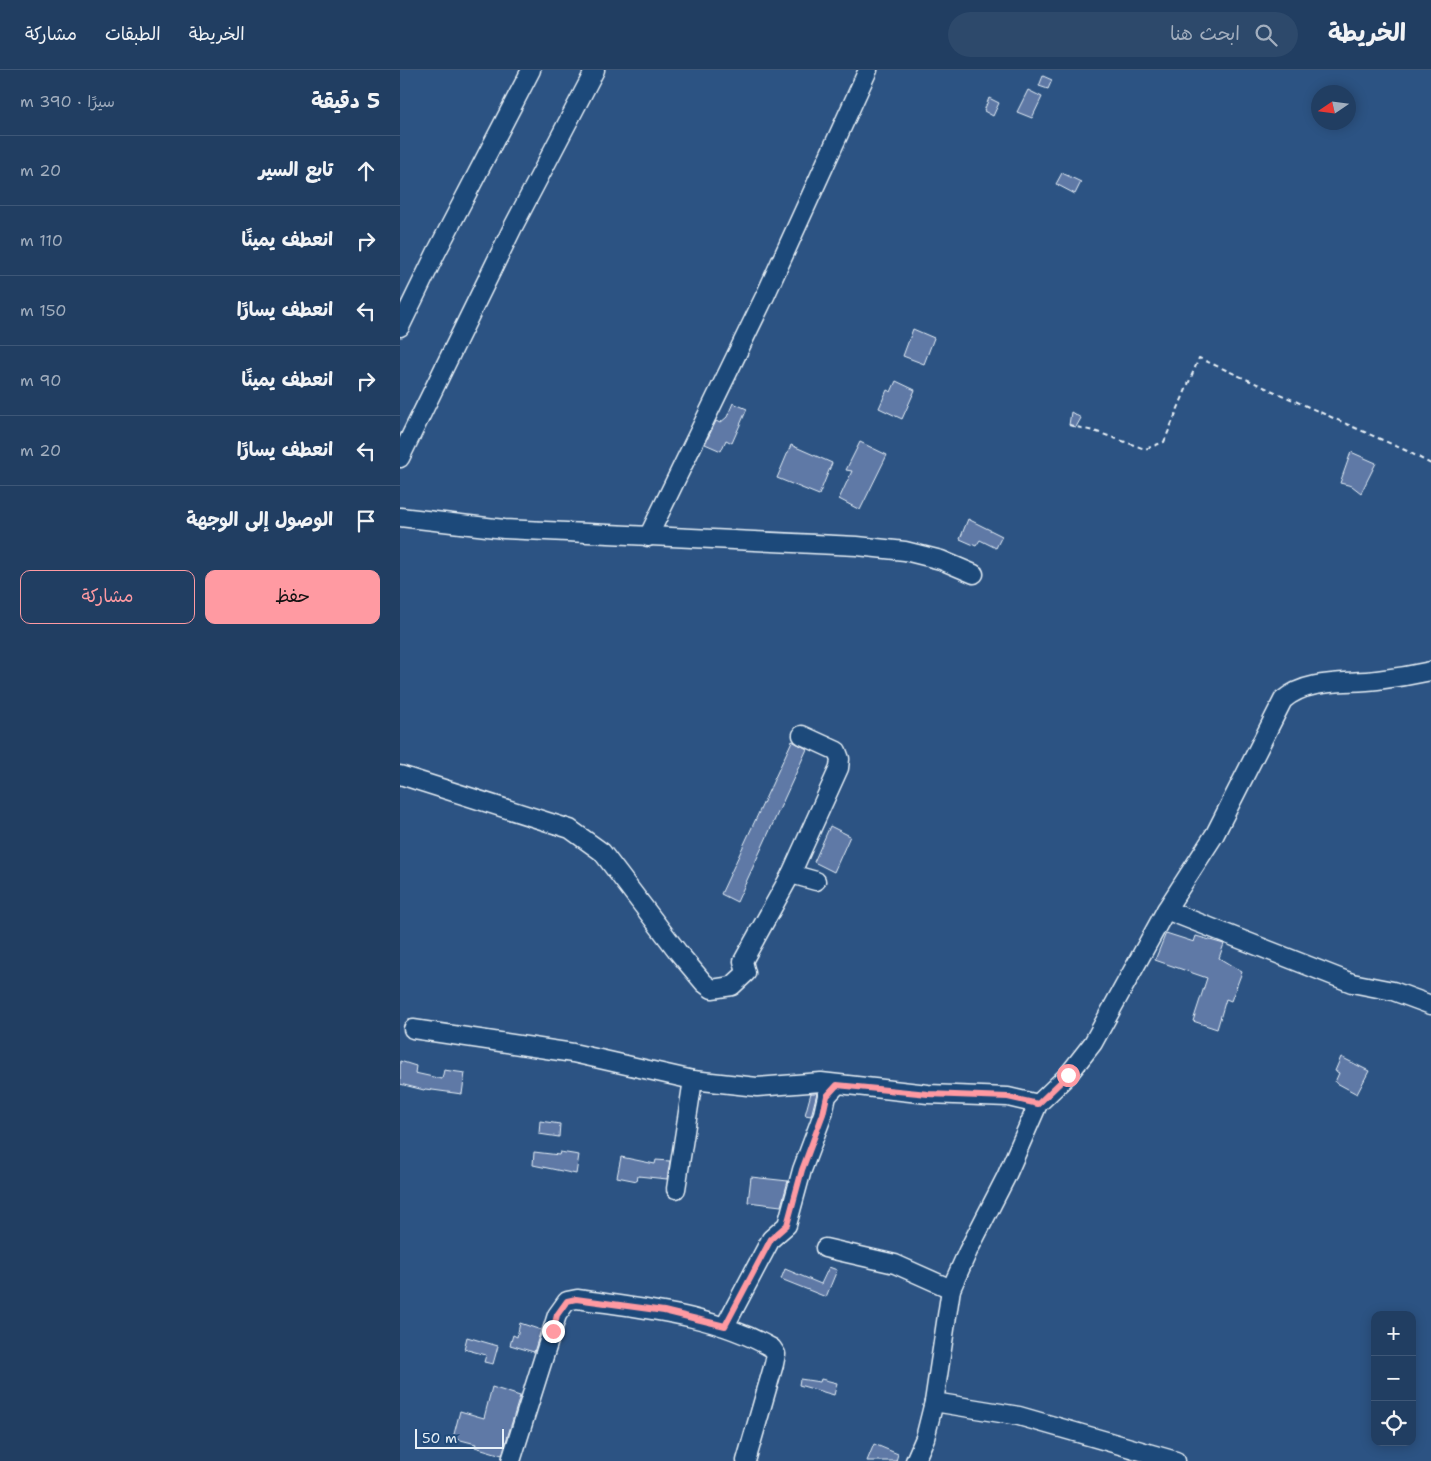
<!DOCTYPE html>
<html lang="ar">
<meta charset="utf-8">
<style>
body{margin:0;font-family:"Shantell Sans","Playpen Sans Arabic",sans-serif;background:#2d496b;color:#f1f3f6;direction:rtl}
.controls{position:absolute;right:15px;bottom:15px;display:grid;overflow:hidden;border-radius:10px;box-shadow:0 2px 12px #0003}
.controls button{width:45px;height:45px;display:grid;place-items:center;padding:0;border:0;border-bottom:1px solid #3e5777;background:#213e62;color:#f1f3f6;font:25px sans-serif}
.compass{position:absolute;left:911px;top:15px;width:45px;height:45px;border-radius:50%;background:#213e62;box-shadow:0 2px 12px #0003;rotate:257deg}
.scale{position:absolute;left:15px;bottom:12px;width:89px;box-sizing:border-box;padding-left:5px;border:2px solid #e8f1f8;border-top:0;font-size:14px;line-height:18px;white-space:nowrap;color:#e8f1f8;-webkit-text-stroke:4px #1f4a7a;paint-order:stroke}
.stop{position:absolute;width:15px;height:15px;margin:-11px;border:4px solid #ff9aa2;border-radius:50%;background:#fff}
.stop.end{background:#ff9aa2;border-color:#fff;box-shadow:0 1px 5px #0008}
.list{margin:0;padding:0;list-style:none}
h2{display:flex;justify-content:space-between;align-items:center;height:65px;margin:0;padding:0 20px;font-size:21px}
h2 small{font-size:16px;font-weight:400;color:#a2aebe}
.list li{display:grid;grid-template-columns:32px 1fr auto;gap:15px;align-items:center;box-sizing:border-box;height:70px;padding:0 20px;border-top:1px solid #3e5777}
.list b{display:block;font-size:19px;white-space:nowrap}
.list em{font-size:16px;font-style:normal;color:#a2aebe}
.actions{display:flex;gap:10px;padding:15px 20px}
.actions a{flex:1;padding:11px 0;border:1px solid #ff9aa2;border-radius:10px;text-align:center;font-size:18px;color:#ff9aa2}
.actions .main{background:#ff9aa2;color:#111}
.icon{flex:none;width:28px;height:28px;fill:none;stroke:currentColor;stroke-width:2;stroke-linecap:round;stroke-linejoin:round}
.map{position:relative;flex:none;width:1031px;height:1391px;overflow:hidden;direction:ltr}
header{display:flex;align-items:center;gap:30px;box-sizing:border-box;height:70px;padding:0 25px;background:#213e62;border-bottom:1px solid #3e5777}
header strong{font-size:24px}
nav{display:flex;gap:28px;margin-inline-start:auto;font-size:18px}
.search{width:350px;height:45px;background:#2d496b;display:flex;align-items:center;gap:12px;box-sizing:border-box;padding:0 18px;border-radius:28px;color:#a2aebe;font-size:19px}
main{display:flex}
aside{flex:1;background:#213e62}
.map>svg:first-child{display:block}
.building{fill:#5f79a6;stroke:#e8f1f8}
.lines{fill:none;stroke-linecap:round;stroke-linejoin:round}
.minor-casing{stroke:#e8f1f8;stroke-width:21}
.path{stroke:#e8f1f8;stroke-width:2;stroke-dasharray:5 4;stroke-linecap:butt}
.minor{stroke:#1f4a7a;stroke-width:18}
.route{stroke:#ff9aa2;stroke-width:6}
</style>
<header>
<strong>الخريطة</strong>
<div class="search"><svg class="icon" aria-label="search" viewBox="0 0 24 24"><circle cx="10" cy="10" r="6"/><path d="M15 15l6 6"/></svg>ابحث هنا</div>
<nav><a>الخريطة</a><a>الطبقات</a><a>مشاركة</a></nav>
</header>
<main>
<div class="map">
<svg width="1031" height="1391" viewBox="0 0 1031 1391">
<rect width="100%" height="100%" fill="#2c5383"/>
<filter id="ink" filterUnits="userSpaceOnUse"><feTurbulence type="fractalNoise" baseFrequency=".02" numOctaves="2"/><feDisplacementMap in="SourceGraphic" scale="10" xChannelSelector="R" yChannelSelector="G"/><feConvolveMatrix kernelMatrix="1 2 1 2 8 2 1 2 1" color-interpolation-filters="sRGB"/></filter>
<g filter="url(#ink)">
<g class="building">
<polygon points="643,6 652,10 648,19 639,16"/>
<polygon points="628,20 642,27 632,48 617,42"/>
<polygon points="589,28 599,33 593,46 584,41"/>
<polygon points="662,103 681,112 675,124 656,114"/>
<polygon points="513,259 534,268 524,294 503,286"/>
<polygon points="496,311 515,320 502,349 479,338 487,320 491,322"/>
<polygon points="333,333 347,339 332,373 326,370 321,381 305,374 316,351 320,353 327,347"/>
<polygon points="671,342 681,348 676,357 669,355"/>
<polygon points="460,372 487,385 460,440 439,429 452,401 446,400"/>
<polygon points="391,375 432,393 419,425 377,408"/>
<polygon points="951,382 976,393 961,423 952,416 940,413"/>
<polygon points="568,449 602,466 596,478 580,470 576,476 560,469"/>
<polygon points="392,671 407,679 337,832 321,824"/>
<polygon points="430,756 450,766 434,802 414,792"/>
<polygon points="766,863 794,872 796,866 824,874 819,888 842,902 831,931 826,929 817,959 793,951 807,908 755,890"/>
<polygon points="941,987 969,1001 957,1024 935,1012 939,1003 935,1001"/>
<polygon points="0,991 16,996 15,1003 42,1009 44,1000 65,1003 62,1024 25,1019 24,1020 0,1014"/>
<polygon points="411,1023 417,1023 411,1046 405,1045"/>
<polygon points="140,1051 160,1054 159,1067 139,1064"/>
<polygon points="134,1082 159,1085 160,1082 179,1085 176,1104 133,1095"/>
<polygon points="221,1087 255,1094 256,1090 270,1091 267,1109 238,1106 237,1111 217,1107"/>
<polygon points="351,1107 388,1111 381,1136 348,1132"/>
<polygon points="429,1197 437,1200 426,1227 381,1209 385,1199 421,1214"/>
<polygon points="120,1253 141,1260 134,1282 110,1275 113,1265 117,1267"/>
<polygon points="67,1267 98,1276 93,1294 84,1292 86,1285 64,1279"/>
<polygon points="400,1309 420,1312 421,1309 437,1313 434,1325 399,1315"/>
<polygon points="92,1317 120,1326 102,1385 75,1377 76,1374 53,1368 60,1341 84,1348"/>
<polygon points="474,1374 498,1384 496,1391 467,1391"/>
</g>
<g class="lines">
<g class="minor-casing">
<g id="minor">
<polyline points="0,257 36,183 131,0"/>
<polyline points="0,388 113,157 195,0"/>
<polyline points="0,447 104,459 457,476 505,481 541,490 574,504"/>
<polyline points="248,467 366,224 468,0"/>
<polyline points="0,705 170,759 202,782 278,882 304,913 312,919 332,916 346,903 343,891 391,804 416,811"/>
<polyline points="391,804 439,698 440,689 437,681 402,665"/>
<polyline points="766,840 952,913 993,921 1031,935"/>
<polyline points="13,959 173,983 293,1010 357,1017 421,1012 528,1024 608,1027 638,1034"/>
<polyline points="276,1119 293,1010"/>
<polyline points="425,1178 495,1194 551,1219"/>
<polyline points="325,1256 371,1169 387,1155 402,1100 423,1044 427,1026 437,1015"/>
<polyline points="534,1332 619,1346 776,1391"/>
<path d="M111,1391L157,1245L167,1231L177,1229C244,1239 312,1244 372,1278L376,1284L374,1294L346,1391"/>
<path d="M515,1391L525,1368L534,1332L551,1219L568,1181L606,1107L638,1034L668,1005L693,973L766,840L815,764L883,630C908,608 946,614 977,610C995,608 1013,605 1031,601"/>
</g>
</g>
<polyline class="path" points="669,355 697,362 745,379 764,372 799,288 1007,381 1031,394"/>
<use href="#minor" class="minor"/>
</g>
</g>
<g class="lines" filter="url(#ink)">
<polyline class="route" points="153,1261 157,1245 167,1231 176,1229 264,1241 325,1256 371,1169 387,1155 402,1100 423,1044 427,1026 437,1015 528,1024 608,1027 638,1034 668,1005"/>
</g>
</svg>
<div class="controls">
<button>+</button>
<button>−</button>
<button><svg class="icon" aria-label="locate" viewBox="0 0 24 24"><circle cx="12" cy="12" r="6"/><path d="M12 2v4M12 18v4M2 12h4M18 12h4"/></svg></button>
</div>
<svg class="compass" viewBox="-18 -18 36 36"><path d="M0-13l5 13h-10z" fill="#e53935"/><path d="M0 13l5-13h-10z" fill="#a2aebe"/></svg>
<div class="scale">50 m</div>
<div class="stop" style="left:668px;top:1005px"></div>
<div class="stop end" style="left:153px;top:1261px"></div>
</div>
<aside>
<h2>5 دقيقة<small>سيرًا · 390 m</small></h2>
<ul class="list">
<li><svg class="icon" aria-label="ahead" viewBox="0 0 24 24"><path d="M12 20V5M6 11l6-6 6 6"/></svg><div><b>تابع السير</b></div><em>20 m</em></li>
<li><svg class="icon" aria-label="right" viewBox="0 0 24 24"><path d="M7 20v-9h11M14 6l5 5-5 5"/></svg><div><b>انعطف يمينًا</b></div><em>110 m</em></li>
<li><svg class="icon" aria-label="left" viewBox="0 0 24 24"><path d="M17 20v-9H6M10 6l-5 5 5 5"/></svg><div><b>انعطف يسارًا</b></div><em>150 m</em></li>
<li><svg class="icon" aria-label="right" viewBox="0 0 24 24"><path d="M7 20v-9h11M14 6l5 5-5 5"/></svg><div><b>انعطف يمينًا</b></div><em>90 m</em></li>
<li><svg class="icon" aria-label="left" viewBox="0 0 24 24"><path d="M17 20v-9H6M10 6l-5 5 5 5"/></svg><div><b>انعطف يسارًا</b></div><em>20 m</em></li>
<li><svg class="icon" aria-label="arrive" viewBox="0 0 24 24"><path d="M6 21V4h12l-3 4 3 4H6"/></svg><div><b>الوصول إلى الوجهة</b></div></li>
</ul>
<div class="actions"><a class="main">حفظ</a><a>مشاركة</a></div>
</aside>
</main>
